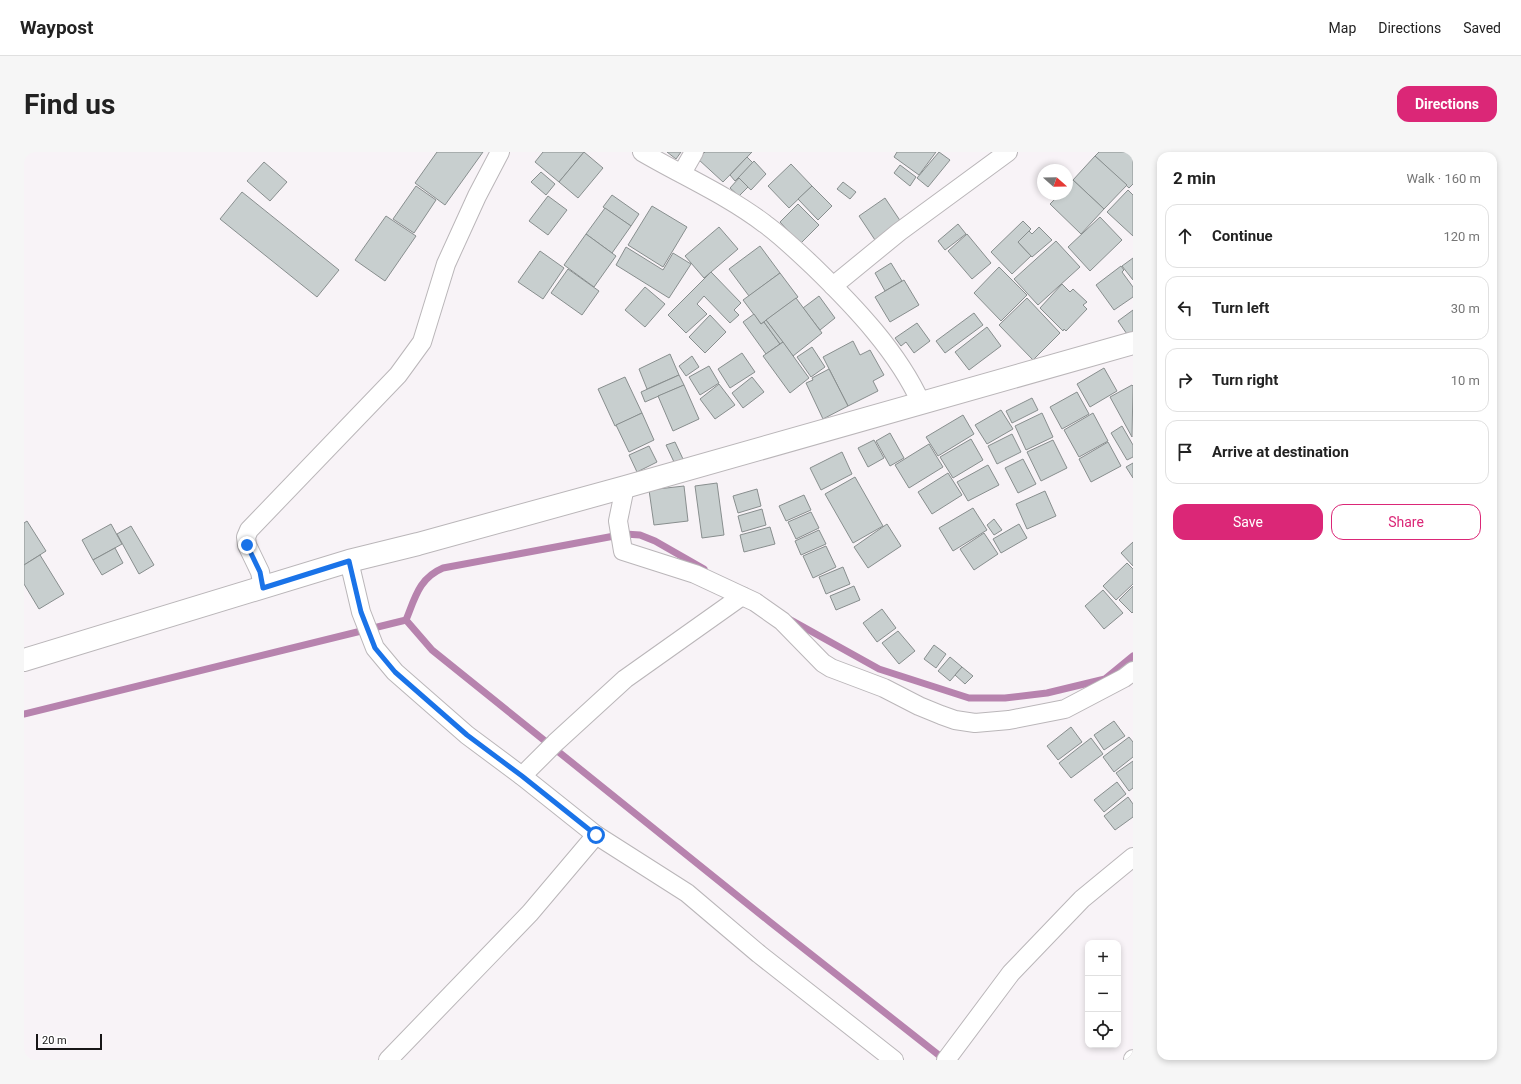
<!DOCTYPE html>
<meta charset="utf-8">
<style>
body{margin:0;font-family:Roboto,sans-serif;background:#f6f6f6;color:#222}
.controls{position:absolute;right:12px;bottom:12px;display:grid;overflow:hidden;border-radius:8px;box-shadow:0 2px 6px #0003}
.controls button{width:36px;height:36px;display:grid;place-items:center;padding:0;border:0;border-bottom:1px solid #e0e0e0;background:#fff;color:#222;font:20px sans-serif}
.compass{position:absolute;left:1013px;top:12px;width:36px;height:36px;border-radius:50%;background:#fff;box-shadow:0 2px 6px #0003;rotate:110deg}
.scale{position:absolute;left:12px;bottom:10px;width:66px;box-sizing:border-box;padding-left:4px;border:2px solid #181617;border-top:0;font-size:11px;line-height:14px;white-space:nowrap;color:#181617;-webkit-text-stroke:3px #fff;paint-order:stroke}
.stop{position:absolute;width:12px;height:12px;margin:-9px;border:3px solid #1a73e8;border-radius:50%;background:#fff}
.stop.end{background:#1a73e8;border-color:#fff;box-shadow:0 1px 4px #0008}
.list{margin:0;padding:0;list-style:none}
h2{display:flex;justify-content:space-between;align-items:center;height:52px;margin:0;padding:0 16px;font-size:17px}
h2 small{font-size:13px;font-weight:400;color:#767676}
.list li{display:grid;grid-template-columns:26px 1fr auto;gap:12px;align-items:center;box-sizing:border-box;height:64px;margin:0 8px 8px;padding:0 8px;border:1px solid #e0e0e0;border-radius:12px}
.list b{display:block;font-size:15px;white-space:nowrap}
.list em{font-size:13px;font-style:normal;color:#767676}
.actions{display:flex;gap:8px;padding:12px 16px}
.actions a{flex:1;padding:9px 0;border:1px solid #db2777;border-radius:12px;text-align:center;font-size:14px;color:#db2777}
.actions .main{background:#db2777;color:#fff}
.icon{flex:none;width:22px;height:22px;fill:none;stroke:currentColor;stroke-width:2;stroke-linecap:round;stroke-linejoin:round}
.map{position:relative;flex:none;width:1109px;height:908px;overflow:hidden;border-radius:12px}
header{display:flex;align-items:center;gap:24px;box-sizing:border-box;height:56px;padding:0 20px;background:#fff;border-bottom:1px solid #e0e0e0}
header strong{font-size:19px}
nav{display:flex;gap:22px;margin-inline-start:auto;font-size:14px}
.intro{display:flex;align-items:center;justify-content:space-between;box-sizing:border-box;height:96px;padding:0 24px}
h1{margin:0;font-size:28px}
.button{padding:10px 18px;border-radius:12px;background:#db2777;color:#fff;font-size:14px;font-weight:700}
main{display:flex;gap:24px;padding:0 24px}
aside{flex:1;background:#fff;border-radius:12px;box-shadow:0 2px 6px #0003}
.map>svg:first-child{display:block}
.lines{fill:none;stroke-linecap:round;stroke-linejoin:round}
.stream{stroke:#b783ae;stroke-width:7}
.building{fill:#c8cfcf;stroke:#888e8e}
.minor-casing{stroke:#bab6b9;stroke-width:20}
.tertiary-casing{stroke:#bab6b9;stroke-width:24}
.minor{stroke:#fff;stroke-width:18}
.tertiary{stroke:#fff;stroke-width:22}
.route{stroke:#1a73e8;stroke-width:5}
</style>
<header>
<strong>Waypost</strong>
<nav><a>Map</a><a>Directions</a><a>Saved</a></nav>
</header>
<div class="intro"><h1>Find us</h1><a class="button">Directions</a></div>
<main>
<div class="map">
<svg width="1109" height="908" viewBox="0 0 1109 908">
<rect width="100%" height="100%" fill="#f8f3f7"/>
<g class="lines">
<g class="stream">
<polyline points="765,467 855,517 945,546 981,546 1023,541 1081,527 1109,504"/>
<path d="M382,468C391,446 395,426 419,416L601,382L616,383L631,389L680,417"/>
<polyline points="382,468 408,498 746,770 921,908"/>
<polyline points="0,562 382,468"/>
</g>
</g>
<g class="building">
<polygon points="413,0 459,0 421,53 391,31"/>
<polygon points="519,0 560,0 535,30 511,10"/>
<polygon points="560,0 579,16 554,46 535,30"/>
<polygon points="643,0 657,0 652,7"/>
<polygon points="681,0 728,0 699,30 674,7"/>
<polygon points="873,0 912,0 895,23 870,5"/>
<polygon points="915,0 926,8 904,35 893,26"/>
<polygon points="1075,0 1109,0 1109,32 1105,36 1071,4"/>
<polygon points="1071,4 1103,33 1080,57 1049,28"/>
<polygon points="723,5 729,11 711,29 706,23"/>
<polygon points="730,9 742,22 727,38 714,26"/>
<polygon points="240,10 263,30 246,49 223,29"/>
<polygon points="767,12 788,34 765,56 744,34"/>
<polygon points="876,13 892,25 886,34 870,21"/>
<polygon points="517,20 531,32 522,43 507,30"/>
<polygon points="715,26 724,35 715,44 706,36"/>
<polygon points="1049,28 1080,57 1057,82 1026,52 1036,42 1043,42 1043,34"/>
<polygon points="819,30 832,40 826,47 813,37"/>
<polygon points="392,34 412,48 390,81 369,67"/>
<polygon points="788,34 808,54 794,68 774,47"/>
<polygon points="1104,38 1109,43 1109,84 1083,60"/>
<polygon points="218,40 315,118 293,145 196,67"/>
<polygon points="588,43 615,62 607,74 579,55"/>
<polygon points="524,44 543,58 524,83 505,69"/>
<polygon points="861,46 877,70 851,88 835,64"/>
<polygon points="774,52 795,73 776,92 756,70"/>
<polygon points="628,54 663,75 639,115 604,93"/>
<polygon points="581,56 607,74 588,101 562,82"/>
<polygon points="362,64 392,84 361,129 331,108"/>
<polygon points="1076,65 1098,88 1066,119 1044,95"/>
<polygon points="999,69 1007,77 994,90 1007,104 988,122 967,100"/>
<polygon points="934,72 942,82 921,98 914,89"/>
<polygon points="695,75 714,97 680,126 661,104"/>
<polygon points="1015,75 1028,88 1008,105 994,90 1005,79 1008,82"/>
<polygon points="562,82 592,104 570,135 540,113"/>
<polygon points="943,82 967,111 948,127 924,99"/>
<polygon points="1032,89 1056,115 1014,153 990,127"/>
<polygon points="736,94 756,121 725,144 705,117"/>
<polygon points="602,95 639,118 649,101 667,112 645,146 592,113"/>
<polygon points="516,99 540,116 519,147 494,130"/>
<polygon points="1109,106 1109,128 1098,114"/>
<polygon points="867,111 878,129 861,139 851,121"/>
<polygon points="1097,114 1100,118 1098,120 1109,135 1109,145 1090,158 1072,133"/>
<polygon points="975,115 1003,143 977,169 950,141"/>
<polygon points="544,117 575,139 558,163 527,141"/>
<polygon points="687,120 717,151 710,158 715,163 706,171 680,144 673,152 683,162 662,181 644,163"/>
<polygon points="756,121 774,145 737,172 719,148"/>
<polygon points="880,128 895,153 866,170 851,145"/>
<polygon points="1038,132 1046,140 1049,137 1063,150 1059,153 1063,157 1042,179 1040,177 1039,179 1016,156"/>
<polygon points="621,135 641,152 621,175 601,158"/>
<polygon points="795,144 811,166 796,178 779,156"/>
<polygon points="772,146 798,181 769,204 742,168"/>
<polygon points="1003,146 1036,181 1009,208 975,173"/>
<polygon points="1109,158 1109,182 1105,185 1094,169"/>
<polygon points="950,161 959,173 921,201 912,189"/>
<polygon points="730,162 737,172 740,170 756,192 742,202 719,170"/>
<polygon points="686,163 702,180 681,201 665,185"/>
<polygon points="742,168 759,190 756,192 740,170"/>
<polygon points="893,171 906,189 890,201 882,190 877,194 871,186"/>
<polygon points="963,175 977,194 945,218 931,200"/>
<polygon points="829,189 836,203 846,198 860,223 849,229 854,239 824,254 799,205"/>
<polygon points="759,190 785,226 766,241 739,204"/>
<polygon points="788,195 801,215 787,225 773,205"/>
<polygon points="718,201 731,220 706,236 694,217"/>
<polygon points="646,202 655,223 623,237 615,217"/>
<polygon points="668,204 675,215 662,224 655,214"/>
<polygon points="685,214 695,231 676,243 665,225"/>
<polygon points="1080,216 1093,239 1066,255 1053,232"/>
<polygon points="805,217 824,254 799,267 782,231 789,228 788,226"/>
<polygon points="655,223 660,233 621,250 617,240"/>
<polygon points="601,225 618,261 591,274 574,237"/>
<polygon points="728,225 740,240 719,256 708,241"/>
<polygon points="695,232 711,253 691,267 676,247"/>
<polygon points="660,233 675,267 649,279 634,244"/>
<polygon points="1108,233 1109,234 1108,285 1086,245"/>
<polygon points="1053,240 1065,262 1038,277 1026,255"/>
<polygon points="1008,246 1014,258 988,271 982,259"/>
<polygon points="977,258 989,277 963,292 951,273"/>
<polygon points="618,261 630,288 605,300 592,273"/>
<polygon points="1018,261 1029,285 1002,298 991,274"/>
<polygon points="1069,261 1084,289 1055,305 1040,278"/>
<polygon points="939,263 950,282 914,304 902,285"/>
<polygon points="1098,274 1109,293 1109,305 1103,308 1087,281"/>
<polygon points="866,281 880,306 866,314 852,289"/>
<polygon points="988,282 997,300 973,312 964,294"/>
<polygon points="947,287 959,308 929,326 916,305"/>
<polygon points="850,288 860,306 844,315 834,296"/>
<polygon points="1029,288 1043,316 1017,329 1003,300"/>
<polygon points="651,290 659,307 650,310 642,293"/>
<polygon points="1084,290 1097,314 1067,330 1055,307"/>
<polygon points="905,292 919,315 885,336 871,313"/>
<polygon points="625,294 633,310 613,320 605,303"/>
<polygon points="818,300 828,322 797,338 786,316"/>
<polygon points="999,307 1012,332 994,341 981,316"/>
<polygon points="1109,311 1109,326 1102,315"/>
<polygon points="964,313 975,333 944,349 933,330"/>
<polygon points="924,321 938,343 908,362 894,340"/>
<polygon points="831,325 859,374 829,391 801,342"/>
<polygon points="693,331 700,383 678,386 671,334"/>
<polygon points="660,334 664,369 630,373 625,338"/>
<polygon points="733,337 737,354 714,361 709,344"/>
<polygon points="1021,339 1032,364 1003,377 992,352"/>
<polygon points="780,343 787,358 762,369 755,354"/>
<polygon points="949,356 963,378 929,399 915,376"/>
<polygon points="738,357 742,373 718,380 714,364"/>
<polygon points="787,360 795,376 772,387 764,370"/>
<polygon points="970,367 978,378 970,383 963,373"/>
<polygon points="3,369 22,399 0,413 0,371"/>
<polygon points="87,372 98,392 69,408 58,388"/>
<polygon points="863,372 877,394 844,416 830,395"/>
<polygon points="995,372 1003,386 977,401 969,387"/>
<polygon points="107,374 130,413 115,422 93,382"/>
<polygon points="746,375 751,392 720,400 716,383"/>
<polygon points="795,378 802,392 777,403 771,389"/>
<polygon points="960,381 974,402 950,418 936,397"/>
<polygon points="1109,390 1109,414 1097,401"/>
<polygon points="802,394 812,415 789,426 779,404"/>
<polygon points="91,396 99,411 78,423 69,408"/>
<polygon points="16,403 40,442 15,457 0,432 0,413"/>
<polygon points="1103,411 1109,417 1109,432 1092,448 1079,434"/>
<polygon points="819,415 826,432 802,442 795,425"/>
<polygon points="830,434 836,448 812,458 806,444"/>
<polygon points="1109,434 1109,460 1108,461 1095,448"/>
<polygon points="1079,438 1099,461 1080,477 1061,454"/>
<polygon points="858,457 872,476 853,490 839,471"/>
<polygon points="874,479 891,499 875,512 858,491"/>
<polygon points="910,493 922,502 912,516 900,507"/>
<polygon points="926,505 938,515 926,529 914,519"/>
<polygon points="938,515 949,524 941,532 931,523"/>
<polygon points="1090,569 1101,584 1080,598 1070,583"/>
<polygon points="1047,575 1058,590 1034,608 1023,594"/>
<polygon points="1105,585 1109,590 1109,605 1090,620 1079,605"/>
<polygon points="1067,586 1079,602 1047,626 1035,611"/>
<polygon points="1109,609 1109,636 1105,639 1092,621"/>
<polygon points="1093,630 1102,642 1080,660 1070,648"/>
<polygon points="1104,645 1109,652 1109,665 1091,678 1080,664"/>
</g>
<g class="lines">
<g class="minor-casing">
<g id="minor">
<path d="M618,0C659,24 703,43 741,72C759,85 775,101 791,116C831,155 874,200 897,251"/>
<polyline points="658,21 670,0"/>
<polyline points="809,134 875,80 984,0"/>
<polyline points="601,335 594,369 599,399 671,422 731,450 758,469 799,511 807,516 860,536 895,554 917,563 931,568 951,571 985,568 1041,557 1100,526 1109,519"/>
<polyline points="325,409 337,460 351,496 371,520 443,583 498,624 572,683 663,741 735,802 870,908"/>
<polyline points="239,435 236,420 223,393 222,385 225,378 374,223 398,190 422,112 453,44 476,0"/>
<polyline points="498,624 531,591 601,527 718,444"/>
<polyline points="364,908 506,761 572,683"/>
<polyline points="922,908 987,821 1058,747 1109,705"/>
<polyline points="1109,908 1109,907"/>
</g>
</g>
<g class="tertiary-casing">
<polyline id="tertiary" points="0,508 325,409 394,392 601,335 1109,191"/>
</g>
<use href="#minor" class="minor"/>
<use href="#tertiary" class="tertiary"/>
</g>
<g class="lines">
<polyline class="route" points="223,393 236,420 239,436 325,409 337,460 351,496 371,520 443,583 498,624 572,683"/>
</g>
</svg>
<div class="controls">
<button>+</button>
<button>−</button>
<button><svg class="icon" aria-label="locate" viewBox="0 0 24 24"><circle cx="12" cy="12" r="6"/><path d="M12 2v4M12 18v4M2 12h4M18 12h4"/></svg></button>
</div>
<svg class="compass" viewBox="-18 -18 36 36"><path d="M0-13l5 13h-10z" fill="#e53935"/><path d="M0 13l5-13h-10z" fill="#767676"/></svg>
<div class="scale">20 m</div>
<div class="stop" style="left:572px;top:683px"></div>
<div class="stop end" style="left:223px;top:393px"></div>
</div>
<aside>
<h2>2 min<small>Walk · 160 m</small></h2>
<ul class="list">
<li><svg class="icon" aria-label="ahead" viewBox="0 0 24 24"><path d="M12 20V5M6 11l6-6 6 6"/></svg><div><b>Continue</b></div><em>120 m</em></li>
<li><svg class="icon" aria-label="left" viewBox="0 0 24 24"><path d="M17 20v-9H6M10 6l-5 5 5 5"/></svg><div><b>Turn left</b></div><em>30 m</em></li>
<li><svg class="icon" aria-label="right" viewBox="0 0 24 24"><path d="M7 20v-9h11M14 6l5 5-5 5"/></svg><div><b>Turn right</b></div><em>10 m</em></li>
<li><svg class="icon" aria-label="arrive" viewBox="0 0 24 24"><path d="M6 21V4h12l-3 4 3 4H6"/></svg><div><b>Arrive at destination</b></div></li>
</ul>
<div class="actions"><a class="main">Save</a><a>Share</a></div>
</aside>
</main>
